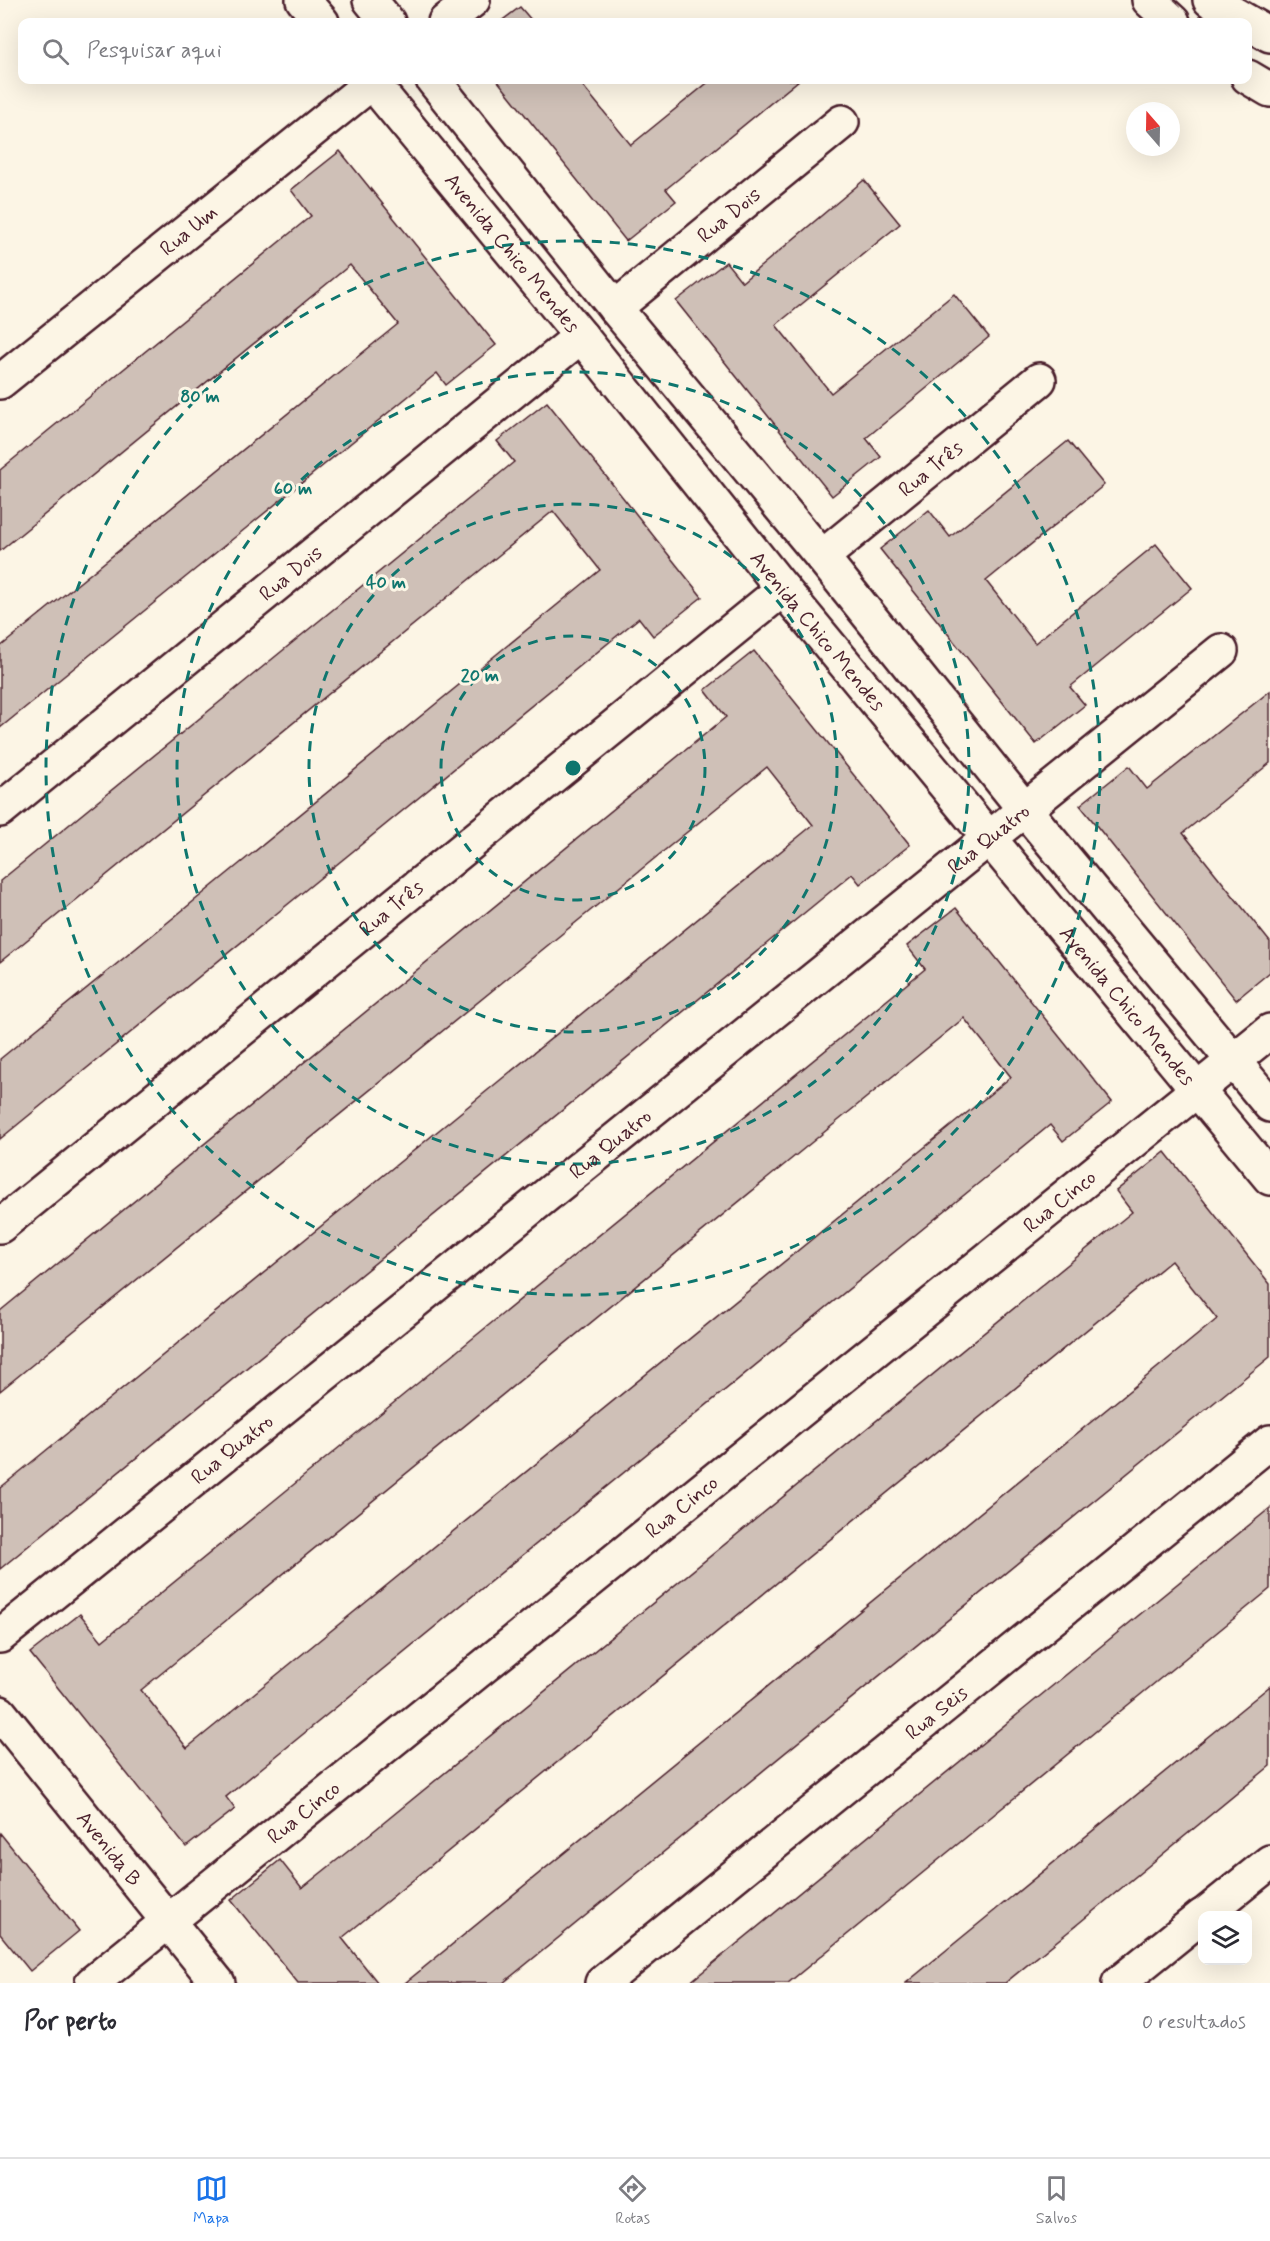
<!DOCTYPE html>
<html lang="pt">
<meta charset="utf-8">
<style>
body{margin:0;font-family:Mynerve,sans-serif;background:#f2f2f3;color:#2b2b33}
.controls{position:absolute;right:18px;bottom:18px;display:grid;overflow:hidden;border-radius:12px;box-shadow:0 6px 24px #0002}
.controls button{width:54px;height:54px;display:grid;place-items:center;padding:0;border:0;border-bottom:2px solid #e1e1e2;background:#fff;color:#2b2b33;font:30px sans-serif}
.compass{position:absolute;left:1126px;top:102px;width:54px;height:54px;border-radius:50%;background:#fff;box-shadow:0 6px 24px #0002;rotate:340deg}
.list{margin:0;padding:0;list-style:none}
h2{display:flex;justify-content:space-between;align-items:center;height:78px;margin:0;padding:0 24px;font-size:26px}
h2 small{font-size:20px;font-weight:400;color:#7c7c81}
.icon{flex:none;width:33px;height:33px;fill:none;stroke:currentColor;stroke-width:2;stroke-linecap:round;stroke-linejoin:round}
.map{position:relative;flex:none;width:1270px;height:1983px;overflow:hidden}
.search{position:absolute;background:#fff;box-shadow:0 6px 24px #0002;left:18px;right:18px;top:18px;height:66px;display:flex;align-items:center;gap:15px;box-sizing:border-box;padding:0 21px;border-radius:12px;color:#7c7c81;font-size:22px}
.sheet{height:174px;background:#fff}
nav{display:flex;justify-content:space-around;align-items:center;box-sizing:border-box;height:84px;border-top:2px solid #e1e1e2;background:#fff;font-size:16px;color:#7c7c81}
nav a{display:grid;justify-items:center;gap:3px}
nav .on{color:#1a73e8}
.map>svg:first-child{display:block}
.building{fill:#cfc0b7;stroke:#4a1f2b;stroke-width:1.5;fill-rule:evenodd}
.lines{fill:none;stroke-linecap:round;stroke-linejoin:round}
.street-casing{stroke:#4a1f2b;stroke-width:38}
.secondary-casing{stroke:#4a1f2b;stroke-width:38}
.street{stroke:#fcf5e5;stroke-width:33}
.secondary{stroke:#fcf5e5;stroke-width:33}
.ring{fill:none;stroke:#0f766e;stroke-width:3;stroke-dasharray:10 8}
.labels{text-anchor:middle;stroke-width:6;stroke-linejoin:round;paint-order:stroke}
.street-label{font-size:21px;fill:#4a1f2b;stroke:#fcf5e5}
.centre{fill:#0f766e;stroke:#fcf5e5;stroke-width:3}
.ring-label{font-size:18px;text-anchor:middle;font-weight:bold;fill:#0f766e;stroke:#fcf5e5;stroke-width:6;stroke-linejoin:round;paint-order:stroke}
</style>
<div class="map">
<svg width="1270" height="1983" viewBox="0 0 1270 1983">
<rect width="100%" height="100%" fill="#fcf5e5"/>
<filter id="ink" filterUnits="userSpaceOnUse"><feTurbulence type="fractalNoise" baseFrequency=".0167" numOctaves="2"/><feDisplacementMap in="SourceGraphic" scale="12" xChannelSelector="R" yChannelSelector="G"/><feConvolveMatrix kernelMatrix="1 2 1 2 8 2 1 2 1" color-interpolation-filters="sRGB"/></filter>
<g filter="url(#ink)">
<g class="building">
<polygon points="520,7 533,22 500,22"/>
<polygon points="497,80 578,80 631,145 711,80 799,80 666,189 676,201 626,241"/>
<polygon points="340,151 496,345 446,385 437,373 0,728 0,647 398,324 350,265 0,551 0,470 311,216 291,190"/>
<polygon points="864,180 900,224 776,325 831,393 954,294 989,337 866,438 881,457 832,496 676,301 726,262 742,282"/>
<polygon points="547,402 702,597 653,636 639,618 0,1139 0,1059 600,570 553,511 0,962 0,881 514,462 497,441"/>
<polygon points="1068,441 1104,485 986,581 1035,643 1156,544 1192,588 1070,687 1085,705 1036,744 880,549 929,510 950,537"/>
<polygon points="754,651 910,845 860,884 852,874 0,1569 0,1488 813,825 767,767 0,1391 0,1311 726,717 705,690"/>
<polygon points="1270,691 1270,763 1183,833 1270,942 1270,972 1236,1000 1080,805 1129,766 1147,789"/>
<path d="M956,908L1112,1102L1063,1141L1050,1125L226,1797L235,1809L186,1847L30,1653L80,1614L102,1641L925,969L907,946ZM964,1018L1011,1077L187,1748L141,1690Z"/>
<polygon points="1165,1152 1270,1284 1270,1357 503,1983 405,1983 1217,1319 1171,1261 342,1938 378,1983 298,1983 231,1900 280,1860 302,1888 376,1829 1132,1212 1116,1191"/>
<polygon points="1270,1508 1270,1589 1123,1709 788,1983 689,1983"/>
<polygon points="1270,1686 1270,1766 1068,1932 1005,1983 906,1983"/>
<polygon points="0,1833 79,1931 30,1971 0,1934"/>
</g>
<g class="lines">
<g class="street-casing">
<g id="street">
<polyline points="303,0 322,22"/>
<polyline points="370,0 388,22"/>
<polyline points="1149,0 1173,22"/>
<polyline points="1210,0 1270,35"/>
<polyline points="445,22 473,0"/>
<polyline points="1248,77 1270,90"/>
<path id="s1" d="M370,80L581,336L783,589L1270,1178"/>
<polyline points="433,80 615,308 822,557 1025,810 1270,1105"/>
<path id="s2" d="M615,308L842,122"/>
<path id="s3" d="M0,382L375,80"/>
<path id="s4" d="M822,557L1039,380"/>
<path id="s5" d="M0,810L581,336"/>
<path id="s6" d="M0,1226L783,589"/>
<path id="s7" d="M0,1636L1221,651"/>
<polyline points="1203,1916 1270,1862"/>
<path id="s8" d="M92,1983L1270,1031"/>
<path id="s9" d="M602,1983L1270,1442"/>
<polyline points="1119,1983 1202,1916"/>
</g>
</g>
<g class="secondary-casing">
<g id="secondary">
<path id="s10" d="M0,1713L218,1983"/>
</g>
</g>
<use href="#street" class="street"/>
<use href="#secondary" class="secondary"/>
</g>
</g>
<g class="ring">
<circle cx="573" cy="768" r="132"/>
<circle cx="573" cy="768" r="264"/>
<circle cx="573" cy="768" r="396"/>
<circle cx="573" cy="768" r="527"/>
</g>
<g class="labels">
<g class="street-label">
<text dy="7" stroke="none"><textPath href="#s2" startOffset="147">Rua Dois</textPath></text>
<text dy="7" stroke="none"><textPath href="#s3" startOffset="242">Rua Um</textPath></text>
<text dy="7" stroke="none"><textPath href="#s1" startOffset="224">Avenida Chico Mendes</textPath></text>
<text dy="7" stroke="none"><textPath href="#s4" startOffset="140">Rua Três</textPath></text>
<text dy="7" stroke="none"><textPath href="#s5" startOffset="375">Rua Dois</textPath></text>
<text dy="7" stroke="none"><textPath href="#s1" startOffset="710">Avenida Chico Mendes</textPath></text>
<text dy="7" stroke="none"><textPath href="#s7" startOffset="1270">Rua Quatro</textPath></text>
<text dy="7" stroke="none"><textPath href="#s6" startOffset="504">Rua Três</textPath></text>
<text dy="7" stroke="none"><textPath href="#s1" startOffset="1196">Avenida Chico Mendes</textPath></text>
<text dy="7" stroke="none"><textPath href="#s7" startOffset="784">Rua Quatro</textPath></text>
<text dy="7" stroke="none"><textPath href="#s8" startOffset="1244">Rua Cinco</textPath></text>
<text dy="7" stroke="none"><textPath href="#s7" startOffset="298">Rua Quatro</textPath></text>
<text dy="7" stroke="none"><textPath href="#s8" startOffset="758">Rua Cinco</textPath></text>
<text dy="7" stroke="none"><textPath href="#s9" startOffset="430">Rua Seis</textPath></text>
<text dy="7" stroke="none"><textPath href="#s8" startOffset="272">Rua Cinco</textPath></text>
<text dy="7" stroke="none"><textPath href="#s10" startOffset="174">Avenida B</textPath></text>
</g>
</g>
<circle cx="573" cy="768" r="9" class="centre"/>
<g class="ring-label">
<text x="200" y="402">80 m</text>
<text x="293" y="494">60 m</text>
<text x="386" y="588">40 m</text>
<text x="480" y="681">20 m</text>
</g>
</svg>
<div class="controls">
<button><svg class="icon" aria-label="layers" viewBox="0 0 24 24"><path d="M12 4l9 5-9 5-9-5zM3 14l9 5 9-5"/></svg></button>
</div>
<svg class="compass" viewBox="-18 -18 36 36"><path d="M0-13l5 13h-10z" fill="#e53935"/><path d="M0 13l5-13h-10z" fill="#7c7c81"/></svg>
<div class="search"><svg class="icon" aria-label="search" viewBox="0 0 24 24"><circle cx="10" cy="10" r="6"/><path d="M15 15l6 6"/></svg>Pesquisar aqui</div>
</div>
<section class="sheet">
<h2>Por perto<small>0 resultados</small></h2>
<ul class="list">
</ul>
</section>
<nav>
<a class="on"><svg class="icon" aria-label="map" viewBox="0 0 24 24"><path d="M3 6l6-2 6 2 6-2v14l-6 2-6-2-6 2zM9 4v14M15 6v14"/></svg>Mapa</a>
<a><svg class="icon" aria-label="directions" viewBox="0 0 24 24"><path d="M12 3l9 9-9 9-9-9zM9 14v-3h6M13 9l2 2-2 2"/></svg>Rotas</a>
<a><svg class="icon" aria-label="saved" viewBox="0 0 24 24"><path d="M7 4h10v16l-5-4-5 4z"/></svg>Salvos</a>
</nav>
